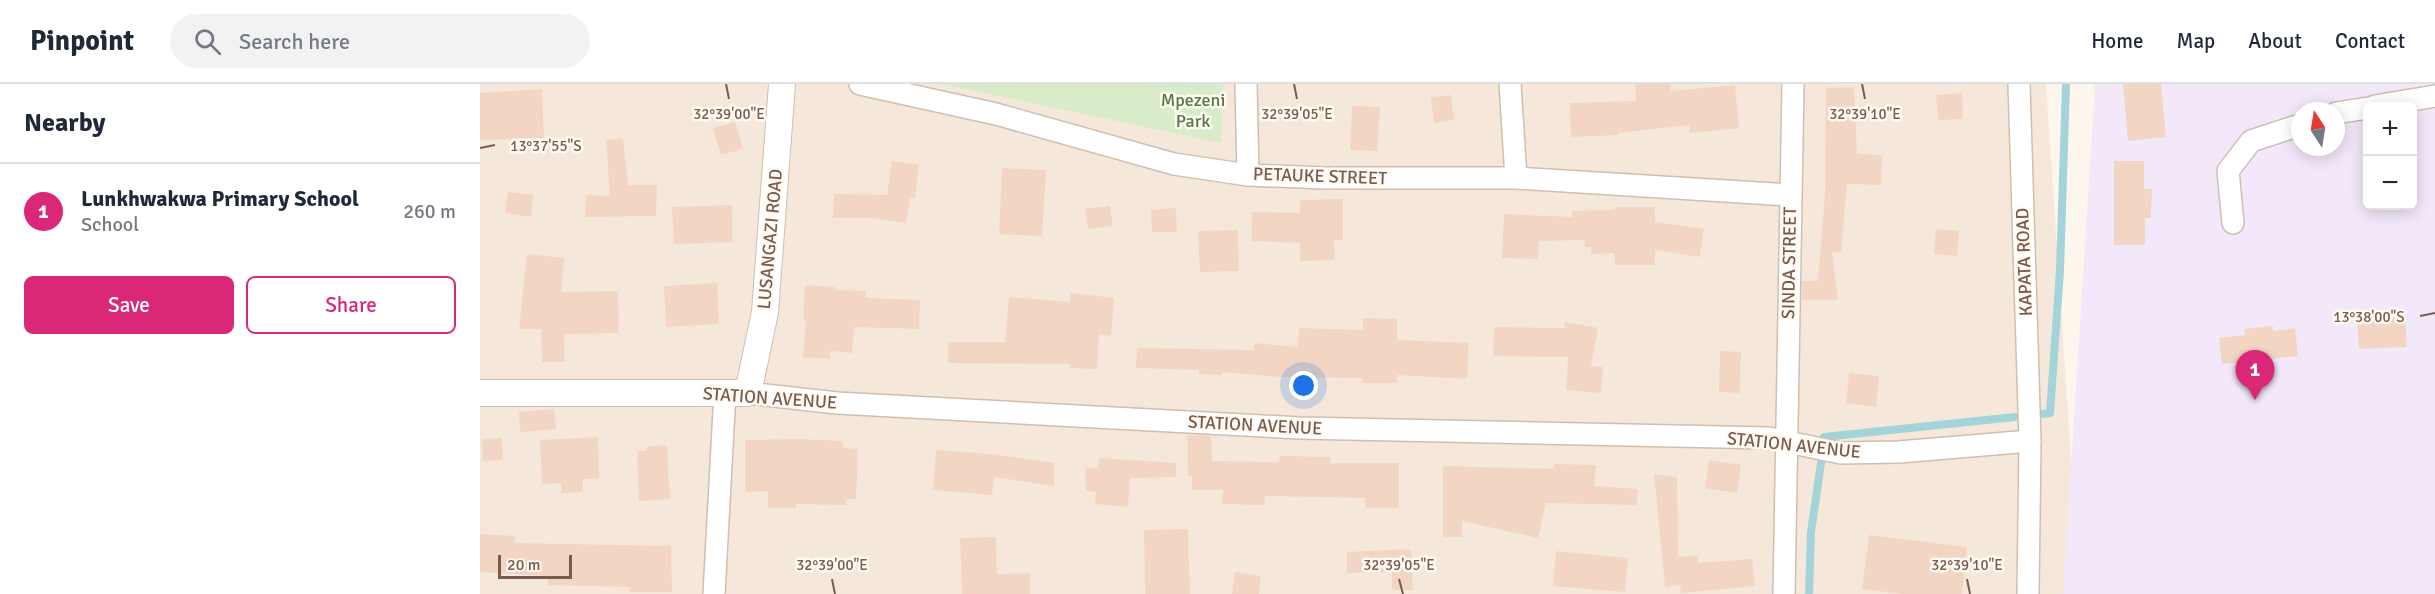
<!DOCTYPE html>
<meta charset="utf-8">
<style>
body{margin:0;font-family:Signika,sans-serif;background:#f2f2f3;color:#1f2937}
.controls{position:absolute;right:18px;top:18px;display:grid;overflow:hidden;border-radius:9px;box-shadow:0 3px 15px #0003}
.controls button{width:54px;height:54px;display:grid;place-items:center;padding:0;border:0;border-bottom:2px solid #e0e1e3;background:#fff;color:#1f2937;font:30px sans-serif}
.compass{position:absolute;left:1811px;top:18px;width:54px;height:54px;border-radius:50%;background:#fff;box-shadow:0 3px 15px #0003;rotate:348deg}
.scale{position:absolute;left:18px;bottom:15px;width:74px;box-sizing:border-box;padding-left:6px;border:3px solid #7a5c4d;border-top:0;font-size:16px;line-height:21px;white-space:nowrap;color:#7a5c4d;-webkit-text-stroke:4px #fffaf3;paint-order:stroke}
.you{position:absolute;left:824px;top:302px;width:21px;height:21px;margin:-15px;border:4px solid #fff;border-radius:50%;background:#1a73e8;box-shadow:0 0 0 9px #1a73e833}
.badge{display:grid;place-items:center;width:39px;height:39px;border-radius:50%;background:#db2777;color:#fff;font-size:20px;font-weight:700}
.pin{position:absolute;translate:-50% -50px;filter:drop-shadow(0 2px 3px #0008)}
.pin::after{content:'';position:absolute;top:32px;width:21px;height:18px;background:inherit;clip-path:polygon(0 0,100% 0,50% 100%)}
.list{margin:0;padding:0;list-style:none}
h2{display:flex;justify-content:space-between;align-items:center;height:78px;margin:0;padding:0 24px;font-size:26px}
h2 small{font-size:20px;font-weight:400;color:#747a83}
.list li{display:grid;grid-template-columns:39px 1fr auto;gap:18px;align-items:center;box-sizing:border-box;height:96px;padding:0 24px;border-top:2px solid #e0e1e3}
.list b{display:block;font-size:22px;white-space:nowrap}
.list p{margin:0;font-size:20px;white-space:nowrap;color:#747a83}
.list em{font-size:20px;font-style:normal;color:#747a83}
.actions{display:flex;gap:12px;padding:18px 24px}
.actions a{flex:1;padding:14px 0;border:2px solid #db2777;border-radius:9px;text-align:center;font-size:21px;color:#db2777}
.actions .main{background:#db2777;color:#fff}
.icon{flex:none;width:33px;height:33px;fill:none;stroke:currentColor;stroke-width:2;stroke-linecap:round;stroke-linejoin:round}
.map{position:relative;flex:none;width:1955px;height:510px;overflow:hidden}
header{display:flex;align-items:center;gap:36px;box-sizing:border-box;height:84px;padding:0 30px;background:#fff;border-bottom:2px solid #e0e1e3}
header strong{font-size:28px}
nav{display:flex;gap:33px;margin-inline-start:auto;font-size:21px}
.search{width:420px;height:54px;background:#f2f2f3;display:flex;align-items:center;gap:15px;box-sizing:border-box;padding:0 21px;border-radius:33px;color:#747a83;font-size:22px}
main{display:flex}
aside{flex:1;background:#fff}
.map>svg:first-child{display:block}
.residential{fill:#f5e8da}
.education{fill:#f3e8fa;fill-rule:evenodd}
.green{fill:#d8ecc9}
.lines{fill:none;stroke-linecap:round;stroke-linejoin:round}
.stream{stroke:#a5d3da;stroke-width:8}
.building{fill:#f3d5c3}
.minor-casing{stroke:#d1beb0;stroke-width:24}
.tertiary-casing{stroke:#d1beb0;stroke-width:28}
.minor{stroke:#fff;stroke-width:21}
.tertiary{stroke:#fff;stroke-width:26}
.ticks{fill:none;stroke:#7a5c4d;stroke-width:2}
.labels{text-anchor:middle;stroke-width:5;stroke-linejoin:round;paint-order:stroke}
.park-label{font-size:18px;fill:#537a41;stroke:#fffaf3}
.street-label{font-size:18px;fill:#7a5c4d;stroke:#fffaf3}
.ticks-label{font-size:15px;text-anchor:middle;fill:#7a5c4d;stroke:#fffaf3;stroke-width:5;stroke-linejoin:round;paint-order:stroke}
</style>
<header>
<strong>Pinpoint</strong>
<div class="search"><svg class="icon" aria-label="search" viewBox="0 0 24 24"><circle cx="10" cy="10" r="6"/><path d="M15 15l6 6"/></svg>Search here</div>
<nav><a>Home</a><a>Map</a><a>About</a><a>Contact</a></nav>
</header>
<main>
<aside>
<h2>Nearby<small></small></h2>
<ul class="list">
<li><span class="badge">1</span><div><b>Lunkhwakwa Primary School</b><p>School</p></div><em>260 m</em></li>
</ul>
<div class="actions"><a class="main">Save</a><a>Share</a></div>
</aside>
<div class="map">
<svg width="1955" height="510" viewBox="0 0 1955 510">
<rect width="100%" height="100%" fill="#fdf6ec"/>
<polygon class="residential" points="0,0 1566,0 1600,510 0,510"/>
<path class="education" d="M1615,0H1955V510H1583ZM1888,22H1932V122H1888ZM1820,27H1856V63H1820Z"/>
<polygon class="green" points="461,0 743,0 741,59"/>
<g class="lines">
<g class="stream">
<polyline points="1563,330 1570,329 1580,186 1586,0"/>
<polyline points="1344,353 1535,333"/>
<polyline points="1329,510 1331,448 1341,379"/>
</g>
</g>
<g class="building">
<polygon points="1155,0 1191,0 1191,7 1255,1 1259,44 1210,49 1209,41 1138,49 1138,51 1091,53 1090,19 1156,17"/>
<polygon points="1643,0 1681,0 1686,53 1648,57"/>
<polygon points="1374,3 1377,70 1402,71 1401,101 1367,100 1361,168 1352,168 1358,216 1322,216 1322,197 1338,197 1345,111 1346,4"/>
<polygon points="62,5 64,54 0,56 0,9"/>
<polygon points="1482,9 1483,35 1458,36 1456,11"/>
<polygon points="971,11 974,36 954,39 951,13"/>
<polygon points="872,22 900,23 897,67 870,66"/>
<polygon points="255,38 263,65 241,71 233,44"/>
<polygon points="143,54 148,101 177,101 176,132 105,133 106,111 130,112 126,56"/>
<polygon points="412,77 439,81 435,115 430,114 426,139 392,134 353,134 354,110 407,111"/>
<polygon points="1634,77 1664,77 1664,105 1672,105 1671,134 1665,134 1665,161 1634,161"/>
<polygon points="522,84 566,86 562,152 519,150"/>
<polygon points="28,108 53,111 51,133 25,129"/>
<polygon points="863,115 863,156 854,156 855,176 820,177 820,159 771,157 772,128 820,129 820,116"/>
<polygon points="252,121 253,158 194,160 192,123"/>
<polygon points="630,122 633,142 608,145 605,125"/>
<polygon points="1135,123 1175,123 1175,138 1224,145 1220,173 1175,166 1175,181 1135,181 1135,169 1111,170 1111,163 1105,163 1104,156 1059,157 1058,175 1022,174 1024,130 1092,133 1092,127 1135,126"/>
<polygon points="696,124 697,148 672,148 671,126"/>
<polygon points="1456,145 1479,147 1477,172 1454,170"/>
<polygon points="758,146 759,187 720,188 718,147"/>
<polygon points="47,170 84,174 81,208 138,207 139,249 84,250 85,278 62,278 61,245 39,245"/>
<polygon points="237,199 239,240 186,243 184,202"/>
<polygon points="325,201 355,203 355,206 386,207 385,214 440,216 439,245 374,243 372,269 350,267 350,275 323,273 326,236 323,236"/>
<polygon points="591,209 634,214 631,252 619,250 617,285 590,284 590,280 468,279 468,258 525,258 529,213 590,218"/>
<polygon points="1925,233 1927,263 1879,265 1877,236"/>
<polygon points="883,234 917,235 917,256 989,259 987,295 917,291 917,299 882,299 882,294 802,293 742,288 742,291 719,290 719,286 656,284 657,264 774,266 774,259 818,263 819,244 883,246"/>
<polygon points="1085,238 1118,244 1111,282 1123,283 1121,309 1086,306 1088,273 1013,272 1014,243 1084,244"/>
<polygon points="1793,242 1793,247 1815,244 1818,272 1742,280 1739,254 1765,251 1764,245"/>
<polygon points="1240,267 1261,268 1260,309 1239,308"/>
<polygon points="1369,289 1399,292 1396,323 1366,319"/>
<polygon points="74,325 76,345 40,348 39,328"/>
<polygon points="707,351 731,352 732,377 799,378 800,372 851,373 850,379 919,379 919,424 885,424 885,414 785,412 784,421 742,420 743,406 712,406 712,392 708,392"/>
<polygon points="118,353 119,394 103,395 103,408 81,409 81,399 62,400 60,356"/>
<polygon points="22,354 23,376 3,377 2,355"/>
<polygon points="319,355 363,357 363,364 378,365 376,415 366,415 366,421 316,420 316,424 288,424 288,407 265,408 265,356"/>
<polygon points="187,361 190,415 159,417 157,367 167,367 167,362"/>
<polygon points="456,366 511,370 574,379 574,402 514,393 512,411 453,406"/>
<polygon points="619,374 696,379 696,393 650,394 648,423 615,420 616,408 606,406 605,383 618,385"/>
<polygon points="1229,376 1261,381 1257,409 1225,404"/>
<polygon points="1074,380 1116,381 1114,402 1158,405 1157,421 1066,419 1058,454 982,437 982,453 963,453 963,382 1074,385"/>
<polygon points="1174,390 1197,393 1198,473 1218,471 1218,479 1272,475 1275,502 1201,509 1200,501 1185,503"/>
<polygon points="708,445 710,510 665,510 664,446"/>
<polygon points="0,450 35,452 35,459 191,462 192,508 150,508 150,503 68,501 68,492 0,488"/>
<polygon points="1389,451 1487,463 1482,510 1424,510 1382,505"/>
<polygon points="516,453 517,490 550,489 550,510 482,510 480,454"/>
<polygon points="931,465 933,506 912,506 912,488 867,489 867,468"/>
<polygon points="1076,467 1148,474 1145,508 1073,502"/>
<polygon points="755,488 781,492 779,510 752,510"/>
</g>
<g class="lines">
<g class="minor-casing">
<g id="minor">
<polyline points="380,0 516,30 694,80 768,91 845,94 1036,94 1310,111"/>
<polyline points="766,0 768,91"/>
<polyline points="1030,0 1036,94"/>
<polyline points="1539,0 1550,357 1548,510"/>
<polyline points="1895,22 1955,12"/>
<polyline points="1856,29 1888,24"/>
<polyline points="1753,139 1748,87 1771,57 1820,41"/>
<polyline points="268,309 357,319 820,344 1288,354 1361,369 1419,368 1550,357"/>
<polyline points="234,510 245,308"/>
<polyline points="1304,510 1313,0"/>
</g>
</g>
<g class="tertiary-casing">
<polyline id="tertiary" points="0,309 268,309 285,228 302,0"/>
</g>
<use href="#minor" class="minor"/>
<use href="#tertiary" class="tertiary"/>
</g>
<path class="ticks" d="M246,0L249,15M814,0L817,15M1382,0L1385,15M0,64L15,61M1940,232L1955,229M352,495L355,510M919,495L923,510M1487,495L1490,510"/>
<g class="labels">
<g class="park-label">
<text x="713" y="22">Mpezeni<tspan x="713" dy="21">Park</tspan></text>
</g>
<g class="street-label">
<text transform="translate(840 92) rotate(2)" y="6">PETAUKE STREET</text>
<text transform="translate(290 155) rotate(-85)" y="6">LUSANGAZI ROAD</text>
<text transform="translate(1544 178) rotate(-92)" y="6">KAPATA ROAD</text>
<text transform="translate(1309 179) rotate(-89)" y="6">SINDA STREET</text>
<text transform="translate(290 314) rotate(4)" y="6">STATION AVENUE</text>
<text transform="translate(775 341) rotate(3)" y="6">STATION AVENUE</text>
<text transform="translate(1314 361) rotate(6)" y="6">STATION AVENUE</text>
</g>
</g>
<g class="ticks-label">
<text x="249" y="35">32°39'00"E</text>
<text x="817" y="35">32°39'05"E</text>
<text x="1385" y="35">32°39'10"E</text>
<text x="66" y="67">13°37'55"S</text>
<text x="1889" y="238">13°38'00"S</text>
<text x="352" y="486">32°39'00"E</text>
<text x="919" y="486">32°39'05"E</text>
<text x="1487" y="486">32°39'10"E</text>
</g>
</svg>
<div class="controls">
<button>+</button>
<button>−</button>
</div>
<svg class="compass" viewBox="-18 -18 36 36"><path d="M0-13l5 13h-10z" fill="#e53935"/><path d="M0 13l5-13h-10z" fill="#747a83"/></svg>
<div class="scale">20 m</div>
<div class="you"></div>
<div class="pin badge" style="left:1775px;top:316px">1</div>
</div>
</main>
